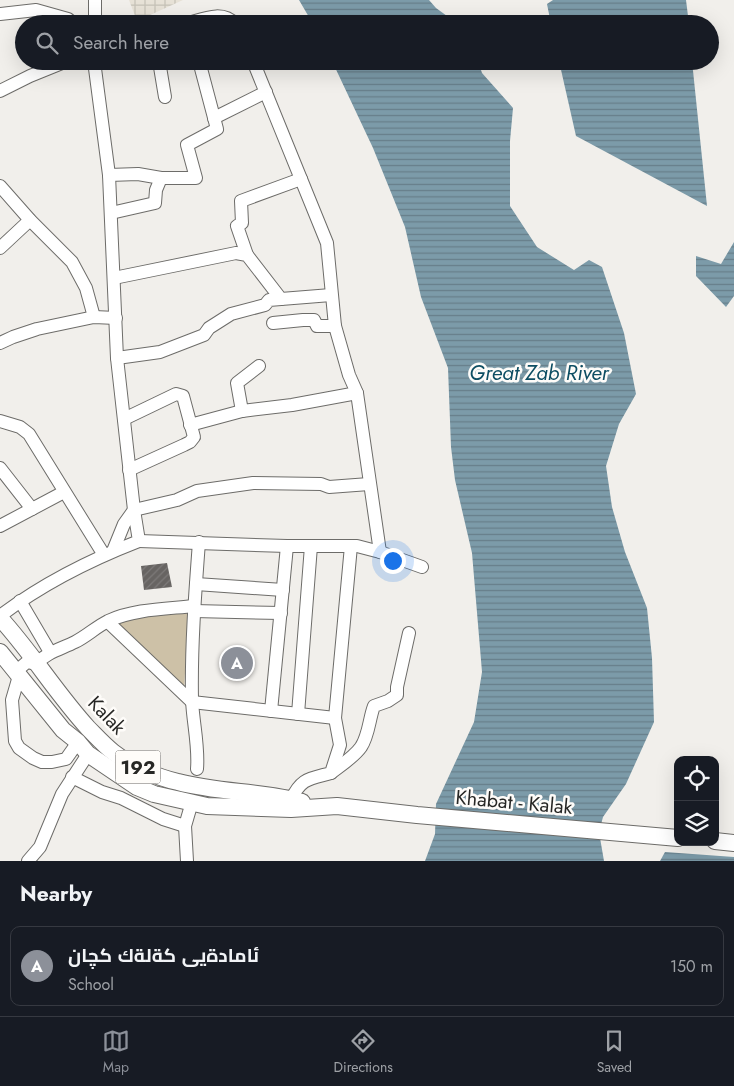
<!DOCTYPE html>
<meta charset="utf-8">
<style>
body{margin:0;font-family:Jost,Cairo,sans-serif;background:#20242c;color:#f1f3f6}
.controls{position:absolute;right:15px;bottom:15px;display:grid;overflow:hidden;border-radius:10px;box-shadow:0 5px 20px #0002}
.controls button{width:45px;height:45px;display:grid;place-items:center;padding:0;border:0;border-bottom:1px solid #363941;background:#171b24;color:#f1f3f6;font:25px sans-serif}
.you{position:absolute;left:392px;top:560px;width:18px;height:18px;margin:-12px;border:4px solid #fff;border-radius:50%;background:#1a73e8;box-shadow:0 0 0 8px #1a73e833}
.badge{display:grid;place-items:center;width:32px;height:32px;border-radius:50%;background:#8c9099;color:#fff;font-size:16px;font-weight:700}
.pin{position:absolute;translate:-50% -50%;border:2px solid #fff;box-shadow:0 1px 5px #0006}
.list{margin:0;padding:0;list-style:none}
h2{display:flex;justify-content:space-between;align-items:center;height:65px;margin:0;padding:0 20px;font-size:21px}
h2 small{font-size:16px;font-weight:400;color:#9ea1a6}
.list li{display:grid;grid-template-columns:32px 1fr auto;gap:15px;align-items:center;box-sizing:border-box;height:80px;margin:0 10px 10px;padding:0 10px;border:1px solid #363941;border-radius:10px}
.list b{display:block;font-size:19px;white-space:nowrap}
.list p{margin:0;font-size:16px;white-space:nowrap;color:#9ea1a6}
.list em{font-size:16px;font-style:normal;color:#9ea1a6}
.icon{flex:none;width:28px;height:28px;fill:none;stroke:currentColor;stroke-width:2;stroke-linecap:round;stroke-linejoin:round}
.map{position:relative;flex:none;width:734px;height:861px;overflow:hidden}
.search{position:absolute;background:#171b24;box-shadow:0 5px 20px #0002;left:15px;right:15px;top:15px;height:55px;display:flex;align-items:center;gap:12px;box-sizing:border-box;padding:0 18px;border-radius:28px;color:#9ea1a6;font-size:19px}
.sheet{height:155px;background:#171b24}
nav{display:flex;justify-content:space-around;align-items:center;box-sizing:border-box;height:70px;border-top:1px solid #363941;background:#171b24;font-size:14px;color:#9ea1a6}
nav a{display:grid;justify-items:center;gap:2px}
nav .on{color:#8c9099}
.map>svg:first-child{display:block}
.industrial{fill:url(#industrial-grid)}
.park{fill:#cdc1a7}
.water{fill:url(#water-rules)}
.building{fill:url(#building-hatch)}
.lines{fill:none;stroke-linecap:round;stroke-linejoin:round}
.minor-casing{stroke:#6d6c69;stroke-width:14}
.major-casing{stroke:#6d6c69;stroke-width:18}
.minor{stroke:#fff;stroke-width:12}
.major{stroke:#fff;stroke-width:16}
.labels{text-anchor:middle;stroke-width:5;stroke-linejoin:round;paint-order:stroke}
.shield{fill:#fefcf9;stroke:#686765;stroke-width:1}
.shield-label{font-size:19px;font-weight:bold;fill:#272725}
.street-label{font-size:20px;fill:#272725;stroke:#fefcf9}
.water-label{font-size:21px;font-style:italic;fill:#0e4e63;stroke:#fefcf9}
</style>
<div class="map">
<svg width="734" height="861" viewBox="0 0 734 861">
<defs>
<pattern id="industrial-grid" width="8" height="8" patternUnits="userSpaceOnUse" patternTransform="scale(1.25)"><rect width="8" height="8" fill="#e7e2d7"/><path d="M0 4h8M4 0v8" fill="none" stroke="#c6c2b8"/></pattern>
<pattern id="water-rules" width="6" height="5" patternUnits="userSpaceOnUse" patternTransform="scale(1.25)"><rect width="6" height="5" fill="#7c9ba9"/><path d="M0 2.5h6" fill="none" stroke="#667e89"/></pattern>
<pattern id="building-hatch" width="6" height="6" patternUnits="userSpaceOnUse" patternTransform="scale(1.25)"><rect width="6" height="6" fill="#676462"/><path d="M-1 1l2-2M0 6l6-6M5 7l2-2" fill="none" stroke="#7d7a79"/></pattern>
</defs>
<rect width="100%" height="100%" fill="#f1efeb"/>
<polygon class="industrial" points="129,0 183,0 137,21"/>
<polygon class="park" points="188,611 184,693 113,626 130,619"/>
<g class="water">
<polygon points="299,0 429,0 436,8 458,24 313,24"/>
<polygon points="553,0 686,0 689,24 551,24 547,4"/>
<polygon points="332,61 478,61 482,73 513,108 510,141 510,206 537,247 574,270 589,260 602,267 624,333 636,394 619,424 606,466 612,507 625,552 647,608 652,658 654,722 626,784 603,817 599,832 604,861 425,861 435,834 436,804 474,722 482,672 472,553 455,480 451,447 448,368 421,297 405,227 373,148"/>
<polygon points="559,61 692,61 707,206 576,136"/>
<polygon points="734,242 734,296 726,307 696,276 696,256 721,264"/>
<polygon points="665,852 734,857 734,861 660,861"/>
</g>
<polygon class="building" points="167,563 172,587 144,590 141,566"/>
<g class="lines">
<g class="minor-casing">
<g id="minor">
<polyline points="95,0 95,24"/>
<polyline points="0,14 36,10 68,19 74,24"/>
<path d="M185,24C201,20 222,9 235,24"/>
<polyline points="159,61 165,97"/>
<polyline points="253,61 327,243 335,326 349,375 357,393 380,552"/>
<polyline points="0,91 30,76 67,61"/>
<polyline points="214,118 266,92"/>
<polyline points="109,175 138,174 161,178 196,178 187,145 217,129 199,61"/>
<polyline points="0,186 30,220 72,262 86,288 94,317"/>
<polyline points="111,213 155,203 156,190 161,178"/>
<polyline points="0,248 30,220"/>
<polyline points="247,255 237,226 242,223 241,201 301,179"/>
<polyline points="114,278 236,253 247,255 281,299 331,295"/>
<polyline points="273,323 303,320 314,320 317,326 335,326"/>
<polyline points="0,343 13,337 37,329 94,317 116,318"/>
<polyline points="117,358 160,352 204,335 209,328 231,314 265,305 269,300 281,299"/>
<polyline points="242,411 237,383 259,366"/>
<polyline points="124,419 176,394 183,396 194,437 190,442 184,445 129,470"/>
<polyline points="0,421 20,427 29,434 104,555"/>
<polyline points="190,425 242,411 292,405 357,393"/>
<polyline points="0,468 32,509"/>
<polyline points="0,526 64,492"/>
<polyline points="139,541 287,546 357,546 380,552 422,567"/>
<polyline points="113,551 124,524 134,510 177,500 197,491 253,483 321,484 329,487 369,484"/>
<polyline points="196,584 283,590"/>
<polyline points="20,601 50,652"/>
<polyline points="194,611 281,613"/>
<path d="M0,616C42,584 90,560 139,541L134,510L117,358L109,175L94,61"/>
<polyline points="108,622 192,702 335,718"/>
<polyline points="271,711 287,546"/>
<polyline points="298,714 311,546"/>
<path d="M78,742L66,759L52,762H42L33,758L19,748L15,741L12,700L19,676L18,673L20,668L27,662L36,664C47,652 61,649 75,642C87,636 96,627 108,621C134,609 166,609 194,606"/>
<path d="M197,769C199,746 193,723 192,700C191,647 195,595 199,542"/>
<path d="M331,773C340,766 354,757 361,747C369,735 369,719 374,706L388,701L397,695V687L409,633"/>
<polyline points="72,777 102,792 121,798 163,819 185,826"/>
<path d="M291,800C301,778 309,779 331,773L340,745L335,718L351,546"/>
<polyline points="28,861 40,847 62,794 88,754"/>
<polyline points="187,861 185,826 192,802"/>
</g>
</g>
<g class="major-casing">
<g id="major">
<path d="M0,618C32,653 56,693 88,728C96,736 104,745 113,752C131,766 156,777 178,782C219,793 262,791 302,802"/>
<polyline points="0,652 63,730 78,742 88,754 137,787 154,794 207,806 291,809 337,806 417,815 678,838"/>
<polyline points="715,841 734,843"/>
</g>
</g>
<use href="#minor" class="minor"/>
<use href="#major" class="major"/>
</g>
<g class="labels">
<rect class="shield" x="115.5" y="750.5" width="45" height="33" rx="4"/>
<g class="shield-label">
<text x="138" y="774">192</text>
</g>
<g class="street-label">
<text transform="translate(107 715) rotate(46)" y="7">Kalak</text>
<text transform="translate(514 802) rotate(5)" y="7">Khabat - Kalak</text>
</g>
<g class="water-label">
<text x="539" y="380">Great Zab River</text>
</g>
</g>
</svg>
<div class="controls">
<button><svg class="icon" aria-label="locate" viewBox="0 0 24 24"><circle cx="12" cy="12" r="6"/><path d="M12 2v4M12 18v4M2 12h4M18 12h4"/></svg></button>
<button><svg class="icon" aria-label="layers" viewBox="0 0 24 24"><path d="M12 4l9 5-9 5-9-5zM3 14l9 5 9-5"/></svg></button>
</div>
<div class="you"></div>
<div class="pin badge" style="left:237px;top:663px">A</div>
<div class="search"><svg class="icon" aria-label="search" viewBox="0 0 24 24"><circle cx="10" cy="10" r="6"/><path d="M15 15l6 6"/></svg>Search here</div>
</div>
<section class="sheet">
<h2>Nearby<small></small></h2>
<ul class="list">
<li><span class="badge">A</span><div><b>ئامادةيى كةلةك كچان</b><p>School</p></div><em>150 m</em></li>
</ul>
</section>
<nav>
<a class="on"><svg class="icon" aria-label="map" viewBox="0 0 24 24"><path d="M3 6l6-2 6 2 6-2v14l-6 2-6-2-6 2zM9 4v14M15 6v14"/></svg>Map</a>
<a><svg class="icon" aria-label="directions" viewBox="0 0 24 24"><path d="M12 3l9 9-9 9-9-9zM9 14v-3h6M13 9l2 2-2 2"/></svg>Directions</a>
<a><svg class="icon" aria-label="saved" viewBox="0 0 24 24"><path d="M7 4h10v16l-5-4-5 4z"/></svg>Saved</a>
</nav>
